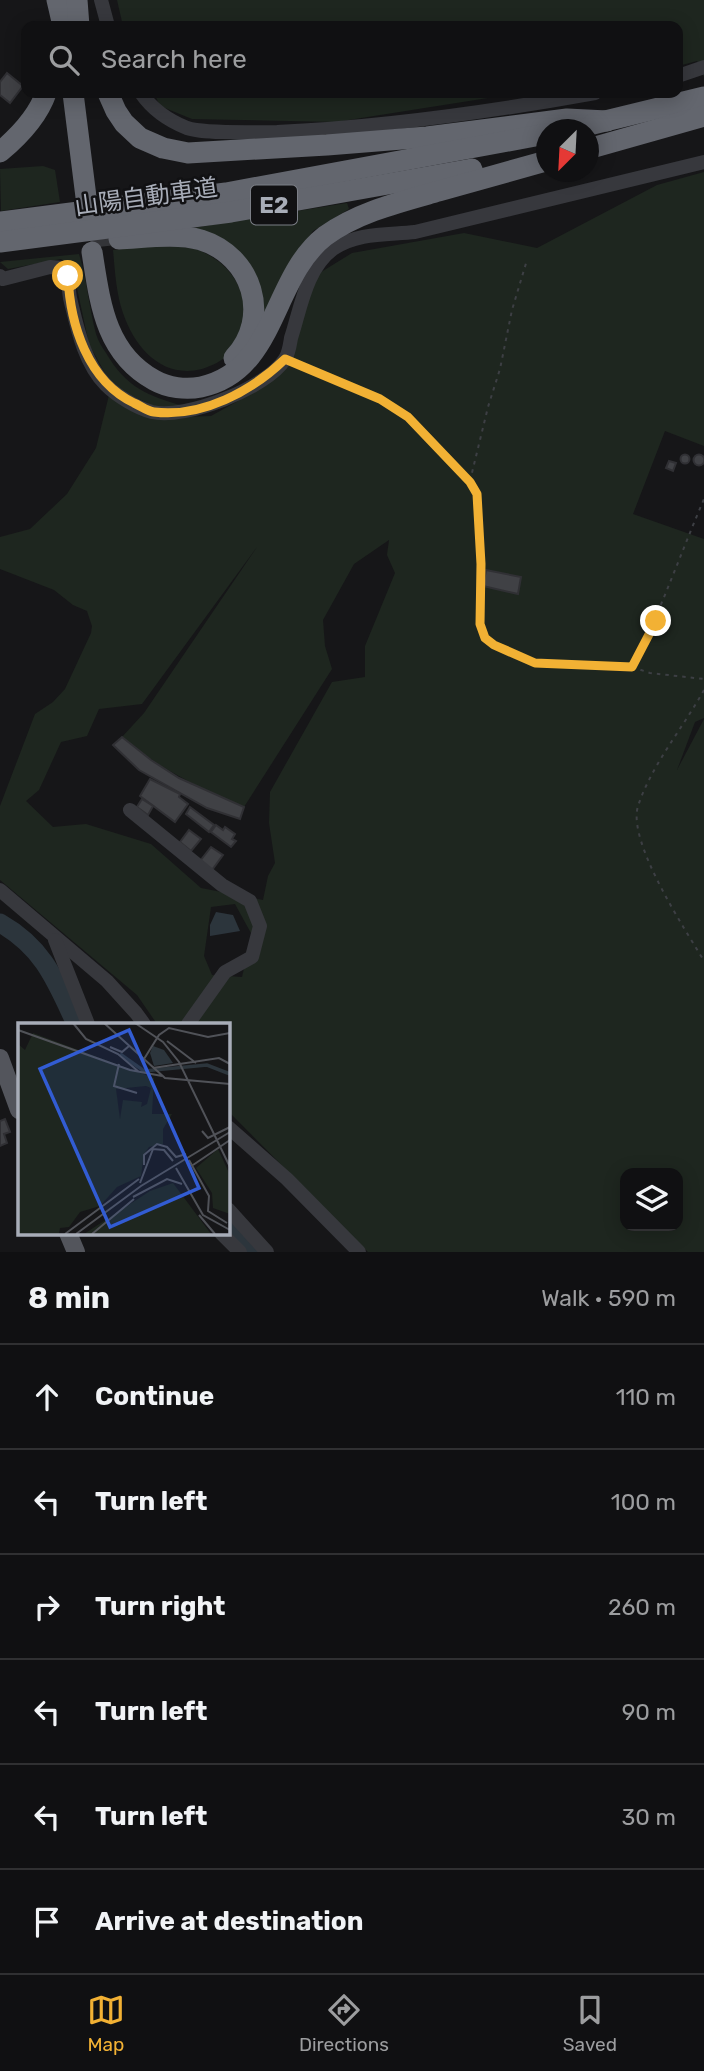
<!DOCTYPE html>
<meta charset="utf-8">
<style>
body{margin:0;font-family:Rubik,"Noto Sans JP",sans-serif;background:#19191b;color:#f1f3f6}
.controls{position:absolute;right:21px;bottom:21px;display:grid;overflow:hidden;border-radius:14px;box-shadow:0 4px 18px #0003}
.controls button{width:63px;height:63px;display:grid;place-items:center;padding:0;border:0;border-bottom:2px solid #303032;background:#101012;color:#f1f3f6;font:35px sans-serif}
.compass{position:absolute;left:536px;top:119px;width:63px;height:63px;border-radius:50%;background:#101012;box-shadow:0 4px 18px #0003;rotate:204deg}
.stop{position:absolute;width:21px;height:21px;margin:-16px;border:5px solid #f2b134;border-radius:50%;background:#fff}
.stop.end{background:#f2b134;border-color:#fff;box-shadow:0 2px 7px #0008}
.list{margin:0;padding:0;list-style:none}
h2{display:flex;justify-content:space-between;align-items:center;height:91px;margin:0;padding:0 28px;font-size:30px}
h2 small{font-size:23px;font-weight:400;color:#9c9d9f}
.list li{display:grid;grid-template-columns:46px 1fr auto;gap:21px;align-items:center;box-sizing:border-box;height:105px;padding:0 28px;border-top:2px solid #303032}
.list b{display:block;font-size:26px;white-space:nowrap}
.list em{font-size:23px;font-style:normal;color:#9c9d9f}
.icon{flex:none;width:38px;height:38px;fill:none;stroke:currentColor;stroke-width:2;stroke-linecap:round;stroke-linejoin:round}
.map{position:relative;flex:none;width:704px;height:1252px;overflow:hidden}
.search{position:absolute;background:#101012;box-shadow:0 4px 18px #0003;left:21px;right:21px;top:21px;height:77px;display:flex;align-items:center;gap:18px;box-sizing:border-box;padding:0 24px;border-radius:14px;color:#9c9d9f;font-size:26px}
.sheet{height:721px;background:#101012}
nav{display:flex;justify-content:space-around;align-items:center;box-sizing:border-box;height:98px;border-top:2px solid #303032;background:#101012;font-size:19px;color:#9c9d9f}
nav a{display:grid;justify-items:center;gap:4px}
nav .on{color:#f2b134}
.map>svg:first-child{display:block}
.green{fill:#1e261f;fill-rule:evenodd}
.water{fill:#2c353c}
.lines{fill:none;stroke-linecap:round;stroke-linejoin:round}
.river{stroke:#2c353c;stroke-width:19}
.building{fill:#404145;stroke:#303034;stroke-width:2}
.highway-tunnel{stroke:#333438;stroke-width:21;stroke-dasharray:21 10;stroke-linecap:butt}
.path{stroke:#3d3f44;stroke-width:2;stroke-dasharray:3.5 5;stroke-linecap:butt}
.minor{stroke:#37383d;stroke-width:14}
.major{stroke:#53555c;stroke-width:18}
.highway{stroke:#63666e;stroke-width:21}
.route{stroke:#f2b134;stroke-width:9}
.labels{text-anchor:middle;stroke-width:5;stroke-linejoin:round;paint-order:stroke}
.shield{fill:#111113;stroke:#7b7e86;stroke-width:2}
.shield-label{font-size:23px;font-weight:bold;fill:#a8adb8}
.street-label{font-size:24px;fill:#a8adb8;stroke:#111113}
.inset-river{fill:none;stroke:#2c353c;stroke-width:3.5}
.inset-road{fill:none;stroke:#505258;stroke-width:2}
.view{fill:#325cd3;fill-opacity:0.15;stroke:#325cd3;stroke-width:3.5}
.inset-edge{fill:none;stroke:#a8adb8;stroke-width:3.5}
</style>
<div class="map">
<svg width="704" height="1252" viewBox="0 0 704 1252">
<rect width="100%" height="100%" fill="#161618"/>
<g class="green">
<polygon points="117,0 704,0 704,77 697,61 678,66 678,26 123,26"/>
<polygon points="154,93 520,93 336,122 192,119 160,106"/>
<polygon points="43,166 55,170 60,202 1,211 0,169"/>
<path d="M704,172V446L665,431L633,514L704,539V718L695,722L677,770L704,719V1252H368L228,1111V1024H157L137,995L0,880V806L35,714L53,702L65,689L91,633L92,626L87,611L73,605L54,590L0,569V537L30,529L67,494L96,448L109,395L149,418L211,416L265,386L318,274L352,253L464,233L537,248L657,185ZM389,540L387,555L395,573L365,646V677L332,682L270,792L269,823L275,863L268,876L263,900L201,888L151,844L86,824L53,827L26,801L39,790L61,742L87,736L99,709L142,704L257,547L144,713L122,737C162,771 197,786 244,807L332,669L325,646L323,620L354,564ZM235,904L252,935L242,977L212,975L204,956L211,907ZM625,1173H678V1226H625Z"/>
<polygon points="347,203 349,209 313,231 291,262 259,337 257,283 174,231"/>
<path d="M155,246C172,247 191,245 207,254C245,274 257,319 229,353C223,361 211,366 202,369C162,379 135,348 123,313C116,293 115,271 113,250Z"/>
<path d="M79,254C87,280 89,307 96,334C98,341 102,347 106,353C126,387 147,396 184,406L156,407L122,391L106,375L89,344L72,265L61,259L8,269L0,262Z"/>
</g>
<polygon class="water" points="216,912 233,915 240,931 210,936 210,925"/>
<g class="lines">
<g class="river">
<path d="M0,923C44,948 56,981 76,1024"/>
<polyline points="228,1225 254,1252"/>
</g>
</g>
<g class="building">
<polygon points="7,73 23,86 10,103 0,95 0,82"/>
<circle cx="685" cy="459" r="4.5"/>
<circle cx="699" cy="460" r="5.5"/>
<polygon points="669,461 676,463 673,471 666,468"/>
<polygon points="486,570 521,577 518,594 483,586"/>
<polygon points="122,737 151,760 179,778 244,807 240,819 207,808 139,770 113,745"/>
<polygon points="150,779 180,794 179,797 188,804 175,822 140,796"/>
<polygon points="142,799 153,806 148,815 137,807"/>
<polygon points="190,807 214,825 209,832 186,814"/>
<polygon points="216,825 223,830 225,827 235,834 232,839 236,841 231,847 211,832"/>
<polygon points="189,830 201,839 191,851 180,842"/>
<polygon points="211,847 223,855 212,870 200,861"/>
<polygon points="5,1119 10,1132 4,1134 7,1143 0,1146 0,1121"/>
</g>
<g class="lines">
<polyline class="highway-tunnel" points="96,195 102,250"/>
<g class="path">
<polyline points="296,363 380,399 408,417 470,482 477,494 481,564 480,624 485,638 494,645 535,663 632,667 650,673 704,679"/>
<polyline points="470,481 488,407 500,369 512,310 527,260"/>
<path d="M633,667C660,612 680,555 704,499"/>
<path d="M704,690C683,728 652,764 638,806C627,842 685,929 704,961"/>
</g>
<g class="minor">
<polyline points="101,0 108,26"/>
<polyline points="678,76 704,67"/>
<path d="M141,93C152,109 167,120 187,128C205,134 256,132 277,132C384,127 490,112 595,93"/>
<path d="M0,276L3,279L50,267L62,268C69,278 68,286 70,298C77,327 84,363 106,385C117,396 137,408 152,412C185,420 267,388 285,359C289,353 290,344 291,338C301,307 306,269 333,249C357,232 389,235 415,232L704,162"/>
<polyline points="130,810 222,885 250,901 260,926 252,957 225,972 188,1024"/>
<polyline points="0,890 107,981 136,1013 144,1024"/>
<polyline points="55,940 88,1024"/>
<polyline points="228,1127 287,1179 359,1252"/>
<polyline points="228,1209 267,1252"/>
<polyline points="221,1233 240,1252"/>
</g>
<g class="major">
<polyline points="0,1058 19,1110"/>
<polyline points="68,1233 76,1252"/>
</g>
<g class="highway">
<polyline points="57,0 63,26"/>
<polyline points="77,0 79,26"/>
<polyline points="73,93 86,197"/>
<polyline points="108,93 116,111 124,123 140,138 163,148 188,153 327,145 427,137 567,119 607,121"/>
<polyline points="593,124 704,97"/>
<polyline points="588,149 704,116"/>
<path d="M0,152C18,137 38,116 46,93"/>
<polyline points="0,222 226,193 546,134"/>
<path d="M119,239C144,238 176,233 201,240C252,256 272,317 234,358"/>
<polyline points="0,242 231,212 472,169"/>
<path d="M92,252C100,302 105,353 154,380C168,388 186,390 201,387C277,371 271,278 325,236C358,212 400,202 439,191C475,181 511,171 546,161"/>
</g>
</g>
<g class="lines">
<path class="route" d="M68,276C70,325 88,381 134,403C141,406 147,411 154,412C202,418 252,391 285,359L380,399L408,417L470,482L477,494L481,564L480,624L485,638L494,645L535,663L632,667L656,621"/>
</g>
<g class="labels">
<rect class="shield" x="251" y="185.5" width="46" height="39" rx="5"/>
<g class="shield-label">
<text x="274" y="213">E2</text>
</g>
<g class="street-label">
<text transform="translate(146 197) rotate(-8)" y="8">山陽自動車道</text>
</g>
</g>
<g transform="translate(18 1023)">
<rect width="212" height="212" fill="#161618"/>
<path d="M15,10L136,55L134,91H154L145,106V121L131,124L126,131L123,153L99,164L82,183L62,189L51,204L42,205L41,211H0V21L7,27ZM128,63L133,65L129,81L123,84L124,79L105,77L102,96L98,66ZM200,126L212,152V191L195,185L194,170L178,145ZM155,160L193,211H66L132,168Z" fill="#1e261f" fill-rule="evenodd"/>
<path d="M135,23L146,27L155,40L136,43L132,30Z" fill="#2c353c"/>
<path class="inset-river" d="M102,31L126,48L189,42L212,51"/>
<path class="inset-road" d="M55,0L68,16L100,31L121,49M86,0L147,55L212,61M117,0L145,19L161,39L212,144M0,7L112,47L144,53M149,18L178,40M92,24L104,29L111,23M126,36L141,12L151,5L190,14L212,10M101,41L96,63L119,70M135,45L201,35L212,41M184,108L190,115L212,104M171,137L191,173L190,188L209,200M126,142V132L139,121L149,124L158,134L168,131M175,142L212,117M158,145L185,192L212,207M122,160L135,126L146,127L155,138M115,174L149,156L164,161M181,192L197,211M47,211L121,156M58,211L123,163L212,109M74,211L116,176"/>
<path class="view" d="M111,7L181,165L92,204L22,46Z"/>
<rect width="212" height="212" class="inset-edge"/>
</g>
</svg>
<div class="controls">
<button><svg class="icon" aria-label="layers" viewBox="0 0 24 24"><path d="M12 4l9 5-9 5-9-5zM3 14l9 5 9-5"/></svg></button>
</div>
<svg class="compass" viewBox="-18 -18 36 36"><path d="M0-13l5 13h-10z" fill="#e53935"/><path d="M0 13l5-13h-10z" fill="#9c9d9f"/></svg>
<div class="stop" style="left:68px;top:276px"></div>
<div class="stop end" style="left:656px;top:621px"></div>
<div class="search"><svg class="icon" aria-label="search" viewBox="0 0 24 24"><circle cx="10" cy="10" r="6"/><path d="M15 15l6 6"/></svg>Search here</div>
</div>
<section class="sheet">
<h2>8 min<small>Walk · 590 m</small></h2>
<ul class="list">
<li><svg class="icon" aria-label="ahead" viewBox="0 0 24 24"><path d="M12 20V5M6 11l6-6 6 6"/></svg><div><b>Continue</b></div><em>110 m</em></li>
<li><svg class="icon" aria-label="left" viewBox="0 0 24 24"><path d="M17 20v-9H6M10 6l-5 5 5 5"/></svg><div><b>Turn left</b></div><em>100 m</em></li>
<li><svg class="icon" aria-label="right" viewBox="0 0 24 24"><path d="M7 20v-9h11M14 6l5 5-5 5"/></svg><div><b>Turn right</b></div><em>260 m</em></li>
<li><svg class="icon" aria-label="left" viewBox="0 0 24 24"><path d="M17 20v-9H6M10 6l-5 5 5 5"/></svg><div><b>Turn left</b></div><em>90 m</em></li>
<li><svg class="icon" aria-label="left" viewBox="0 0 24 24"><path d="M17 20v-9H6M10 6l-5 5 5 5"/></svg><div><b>Turn left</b></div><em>30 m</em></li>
<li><svg class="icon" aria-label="arrive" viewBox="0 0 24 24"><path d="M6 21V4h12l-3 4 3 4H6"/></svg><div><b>Arrive at destination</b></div></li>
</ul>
</section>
<nav>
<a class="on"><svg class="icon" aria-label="map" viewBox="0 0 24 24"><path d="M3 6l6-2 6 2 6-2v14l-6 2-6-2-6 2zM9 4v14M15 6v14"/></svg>Map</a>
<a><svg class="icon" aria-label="directions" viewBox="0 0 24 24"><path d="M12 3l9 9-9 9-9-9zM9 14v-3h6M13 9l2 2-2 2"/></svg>Directions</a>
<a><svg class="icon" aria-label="saved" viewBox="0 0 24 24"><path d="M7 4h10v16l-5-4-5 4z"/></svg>Saved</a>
</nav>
